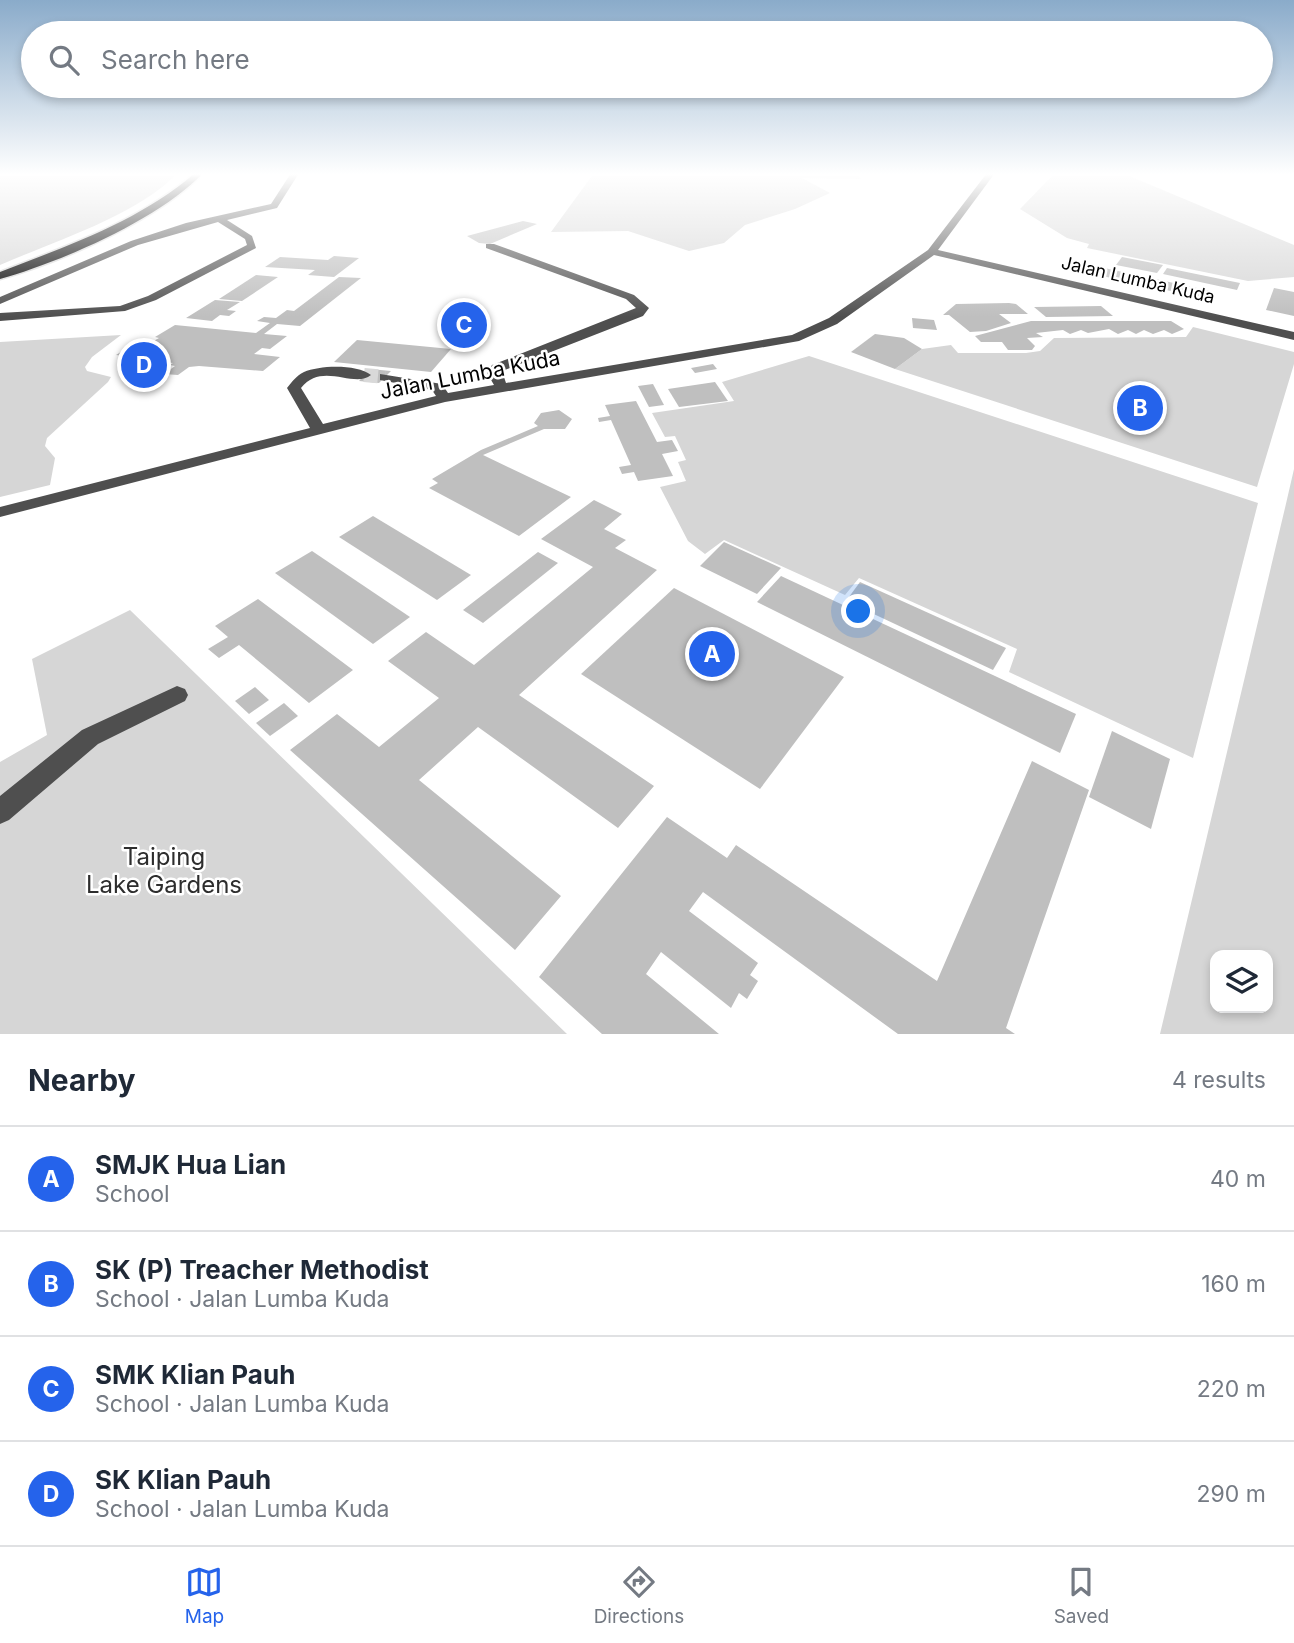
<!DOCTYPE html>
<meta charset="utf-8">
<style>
body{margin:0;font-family:Inter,sans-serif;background:#f6f6f7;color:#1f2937}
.controls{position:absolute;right:21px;bottom:21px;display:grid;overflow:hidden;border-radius:14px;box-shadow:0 4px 10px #0003}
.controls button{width:63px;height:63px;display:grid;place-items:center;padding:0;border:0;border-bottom:2px solid #e0e1e3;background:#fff;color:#1f2937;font:35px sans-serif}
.you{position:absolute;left:859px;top:612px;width:24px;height:24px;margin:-18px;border:5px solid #fff;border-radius:50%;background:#1a73e8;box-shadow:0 0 0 10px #1a73e833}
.badge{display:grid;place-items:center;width:46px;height:46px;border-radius:50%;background:#2563eb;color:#fff;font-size:23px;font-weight:700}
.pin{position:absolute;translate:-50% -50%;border:4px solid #fff;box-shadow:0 2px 7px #0006}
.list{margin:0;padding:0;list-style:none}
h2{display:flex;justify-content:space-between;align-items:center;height:91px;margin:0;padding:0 28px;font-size:30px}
h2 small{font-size:23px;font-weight:400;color:#747a83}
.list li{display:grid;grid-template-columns:46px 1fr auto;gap:21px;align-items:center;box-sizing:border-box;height:105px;padding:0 28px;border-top:2px solid #e0e1e3}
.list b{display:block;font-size:26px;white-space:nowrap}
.list p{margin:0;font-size:23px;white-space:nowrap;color:#747a83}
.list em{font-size:23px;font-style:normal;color:#747a83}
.icon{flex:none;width:38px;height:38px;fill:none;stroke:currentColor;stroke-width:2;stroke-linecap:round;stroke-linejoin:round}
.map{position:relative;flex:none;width:1294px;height:1034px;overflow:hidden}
.search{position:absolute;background:#fff;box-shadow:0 4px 10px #0003;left:21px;right:21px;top:21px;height:77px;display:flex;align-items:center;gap:18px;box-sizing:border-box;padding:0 24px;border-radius:38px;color:#747a83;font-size:26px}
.sheet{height:511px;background:#fff}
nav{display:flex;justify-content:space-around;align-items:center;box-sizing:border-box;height:98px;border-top:2px solid #e0e1e3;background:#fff;font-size:19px;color:#747a83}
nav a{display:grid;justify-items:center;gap:4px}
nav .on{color:#2563eb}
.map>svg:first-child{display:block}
.green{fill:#d6d6d6;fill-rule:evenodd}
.building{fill:#bfbfbf}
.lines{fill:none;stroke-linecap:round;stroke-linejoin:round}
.minor-tunnel{stroke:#d9d9d9;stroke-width:14;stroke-dasharray:14 7;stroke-linecap:butt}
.major-casing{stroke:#dbdbdb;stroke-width:3}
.minor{fill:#4f4f4f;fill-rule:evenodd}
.major{fill:#000;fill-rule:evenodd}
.labels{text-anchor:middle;stroke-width:5;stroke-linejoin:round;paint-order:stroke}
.far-street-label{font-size:18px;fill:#000;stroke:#fff}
.street-label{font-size:21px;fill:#000;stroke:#fff}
.near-park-label{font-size:24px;fill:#2d2d2d;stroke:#fff}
</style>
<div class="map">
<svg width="1294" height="1034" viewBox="0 0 1294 1034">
<rect width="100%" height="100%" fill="#fff"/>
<g class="green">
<path d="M0,173H178C134,217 57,240 0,265Z"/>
<polygon points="594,173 857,173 861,179 802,178 830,193 795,209 745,225 724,243 689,251 628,231 551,232"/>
<polygon points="1054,174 1127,175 1294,245 1294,277 1248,281 1087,248 1089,244 1067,238 1020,209"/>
<polygon points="1193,327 1294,352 1294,364 1257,487 895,369 922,349 951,345 958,353 1026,353 1040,351 1054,338 1186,337"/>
<polygon points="121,335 92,357 85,367 87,371 111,377 108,382 47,438 45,446 55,458 50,485 0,497 0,342"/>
<polygon points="809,356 1258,503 1193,758 1009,672 1017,649 859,578 845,595 724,540 705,554 688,541 660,487 686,481 678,462 686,460 675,436 665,437 652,413 734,401 722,382"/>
<path d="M1294,469V1034H1160L1285,508ZM1215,955H1268V1008H1215Z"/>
<polygon points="130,610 567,1034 0,1034 0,762 47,735 32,659"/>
</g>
<g class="building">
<polygon points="523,221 537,224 490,244 479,243 467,236"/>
<polygon points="334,256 359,258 334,277 308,275 315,270 265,267 280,257 328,260"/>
<polygon points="1122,257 1163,265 1157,273 1116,265"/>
<polygon points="1081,263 1211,291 1207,299 1075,270"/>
<polygon points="1167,268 1240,283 1237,290 1163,274"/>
<polygon points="256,275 278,277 242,301 219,299"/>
<polygon points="339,277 361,278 300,326 277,324 264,334 287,336 270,349 262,348 254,354 280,357 263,371 199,366 189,367 178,375 164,374 175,366 170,365 173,363 116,355 137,342 150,343 159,338 155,337 175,325 256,333 270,323 257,321 264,317 276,318 287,310 294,311"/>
<polygon points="1274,288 1294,292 1294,316 1266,310"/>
<polygon points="215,300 240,302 227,310 236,311 229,316 220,315 212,321 186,318"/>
<polygon points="1009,303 1016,304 1028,314 999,314 1011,323 986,331 970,332 949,315 943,315 956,304"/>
<polygon points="1101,306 1113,316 1046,317 1034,307"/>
<polygon points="912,318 934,320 937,330 913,328"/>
<polygon points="1031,321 1171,321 1184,329 1172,334 1164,330 1153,334 1144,330 1136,334 1128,330 1118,334 1109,329 1088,333 1081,330 1070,334 1063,330 1036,333 1043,337 1027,338 1035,346 1032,350 1008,350 1002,342 981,342 975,336"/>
<polygon points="875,334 904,338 922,349 895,369 851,352"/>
<polygon points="357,340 451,349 431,372 334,362"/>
<polygon points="713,364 717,369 695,373 691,368"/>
<polygon points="370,369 391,371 379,383 359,381"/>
<polygon points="715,382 728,401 679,407 668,389"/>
<polygon points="653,384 664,405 649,407 638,386"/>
<polygon points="636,401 657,442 672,440 678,451 662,454 673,476 638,481 634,472 622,474 619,467 631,465 611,420 599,422 598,418 610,416 605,405"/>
<polygon points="559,410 572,419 565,429 544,429 483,455 571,497 519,536 429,488 438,483 432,479 481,450 538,426 534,423 541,413"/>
<polygon points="594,500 622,514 604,529 626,540 615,548 657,570 519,695 654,786 618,828 478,727 419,780 561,896 515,950 290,750 337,714 379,747 439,698 388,661 426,632 474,665 593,567 541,539"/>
<polygon points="373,516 471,575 437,600 339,537"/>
<polygon points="724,542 781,568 757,594 700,566"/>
<polygon points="312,551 410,617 373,644 275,573"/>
<polygon points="538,552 558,563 483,623 463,610"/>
<polygon points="781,576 1076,714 1060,753 757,602"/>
<polygon points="860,582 1006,648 993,670 846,601"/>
<polygon points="674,588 844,677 760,789 581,674"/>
<polygon points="258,599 353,670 309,703 239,645 219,658 208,649 228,637 215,626"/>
<polygon points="255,687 269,700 249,714 235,701"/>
<polygon points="284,703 298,716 270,736 256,723"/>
<polygon points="1112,731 1170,759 1151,829 1089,797"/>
<polygon points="1032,761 1089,790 1006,1028 1015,1034 898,1034 703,892 689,911 758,963 750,975 758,981 747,999 739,993 731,1008 661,952 646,974 719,1034 602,1034 539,977 667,817 727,858 736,845 937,981"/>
</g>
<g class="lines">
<polyline class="minor-tunnel" points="364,375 385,377"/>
<g class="major-casing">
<path id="major" d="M195,173H203C160,219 61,262 0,279V272C69,245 138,222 195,173Z"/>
</g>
<g class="minor">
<polygon points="291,173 299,173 277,208 227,220 252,236 256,248 156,300 125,311 0,321 0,313 120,306 148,296 247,245 245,239 218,222 138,245 0,304 0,297 131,241 186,223 271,204"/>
<path d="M987,173H995L938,250L1294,332V340L934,255L837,324L799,341L445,402L0,517V507L310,428L287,388C292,382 296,376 304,372C320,365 357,364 371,375C354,389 322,361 301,388L323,424L436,396L432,390L380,380V374L442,384L448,393L494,385L487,373L492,365L636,308L626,299L486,248V244H494L634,295L649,308L643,316L502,371L506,383L792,335L829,318L928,250Z"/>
<polygon points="177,686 185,689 188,695 185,701 98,744 9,820 0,824 0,796 82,730"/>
</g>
<use href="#major" class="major"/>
</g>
<linearGradient id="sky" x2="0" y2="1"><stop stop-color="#8aabca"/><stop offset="0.55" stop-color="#fff"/><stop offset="1" stop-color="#fff" stop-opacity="0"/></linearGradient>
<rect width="1294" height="317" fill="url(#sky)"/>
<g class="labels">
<g class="far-street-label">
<text transform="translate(1138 280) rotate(13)" y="6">Jalan Lumba Kuda</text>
</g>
<g class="street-label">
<text transform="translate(470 375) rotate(-11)" y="7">Jalan Lumba Kuda</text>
</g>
<g class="near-park-label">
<text x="164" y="865">Taiping<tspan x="164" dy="28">Lake Gardens</tspan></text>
</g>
</g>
</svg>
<div class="controls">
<button><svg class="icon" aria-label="layers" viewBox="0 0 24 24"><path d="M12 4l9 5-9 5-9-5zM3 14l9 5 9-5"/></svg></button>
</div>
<div class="you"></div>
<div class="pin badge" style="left:712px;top:654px">A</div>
<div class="pin badge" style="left:1140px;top:408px">B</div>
<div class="pin badge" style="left:464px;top:325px">C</div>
<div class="pin badge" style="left:144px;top:365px">D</div>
<div class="search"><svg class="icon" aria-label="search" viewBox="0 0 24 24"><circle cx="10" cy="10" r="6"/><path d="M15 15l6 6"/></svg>Search here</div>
</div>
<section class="sheet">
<h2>Nearby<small>4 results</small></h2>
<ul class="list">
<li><span class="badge">A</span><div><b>SMJK Hua Lian</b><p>School</p></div><em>40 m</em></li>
<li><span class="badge">B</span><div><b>SK (P) Treacher Methodist</b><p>School · Jalan Lumba Kuda</p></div><em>160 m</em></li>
<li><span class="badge">C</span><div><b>SMK Klian Pauh</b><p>School · Jalan Lumba Kuda</p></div><em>220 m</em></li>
<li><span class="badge">D</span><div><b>SK Klian Pauh</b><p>School · Jalan Lumba Kuda</p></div><em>290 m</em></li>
</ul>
</section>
<nav>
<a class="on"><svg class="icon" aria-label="map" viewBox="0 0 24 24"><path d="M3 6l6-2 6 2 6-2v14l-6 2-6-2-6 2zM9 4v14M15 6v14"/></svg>Map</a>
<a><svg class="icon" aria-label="directions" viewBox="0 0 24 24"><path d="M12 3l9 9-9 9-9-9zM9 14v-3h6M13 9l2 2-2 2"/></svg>Directions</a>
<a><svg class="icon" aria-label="saved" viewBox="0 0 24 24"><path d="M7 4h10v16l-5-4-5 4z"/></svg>Saved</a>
</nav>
